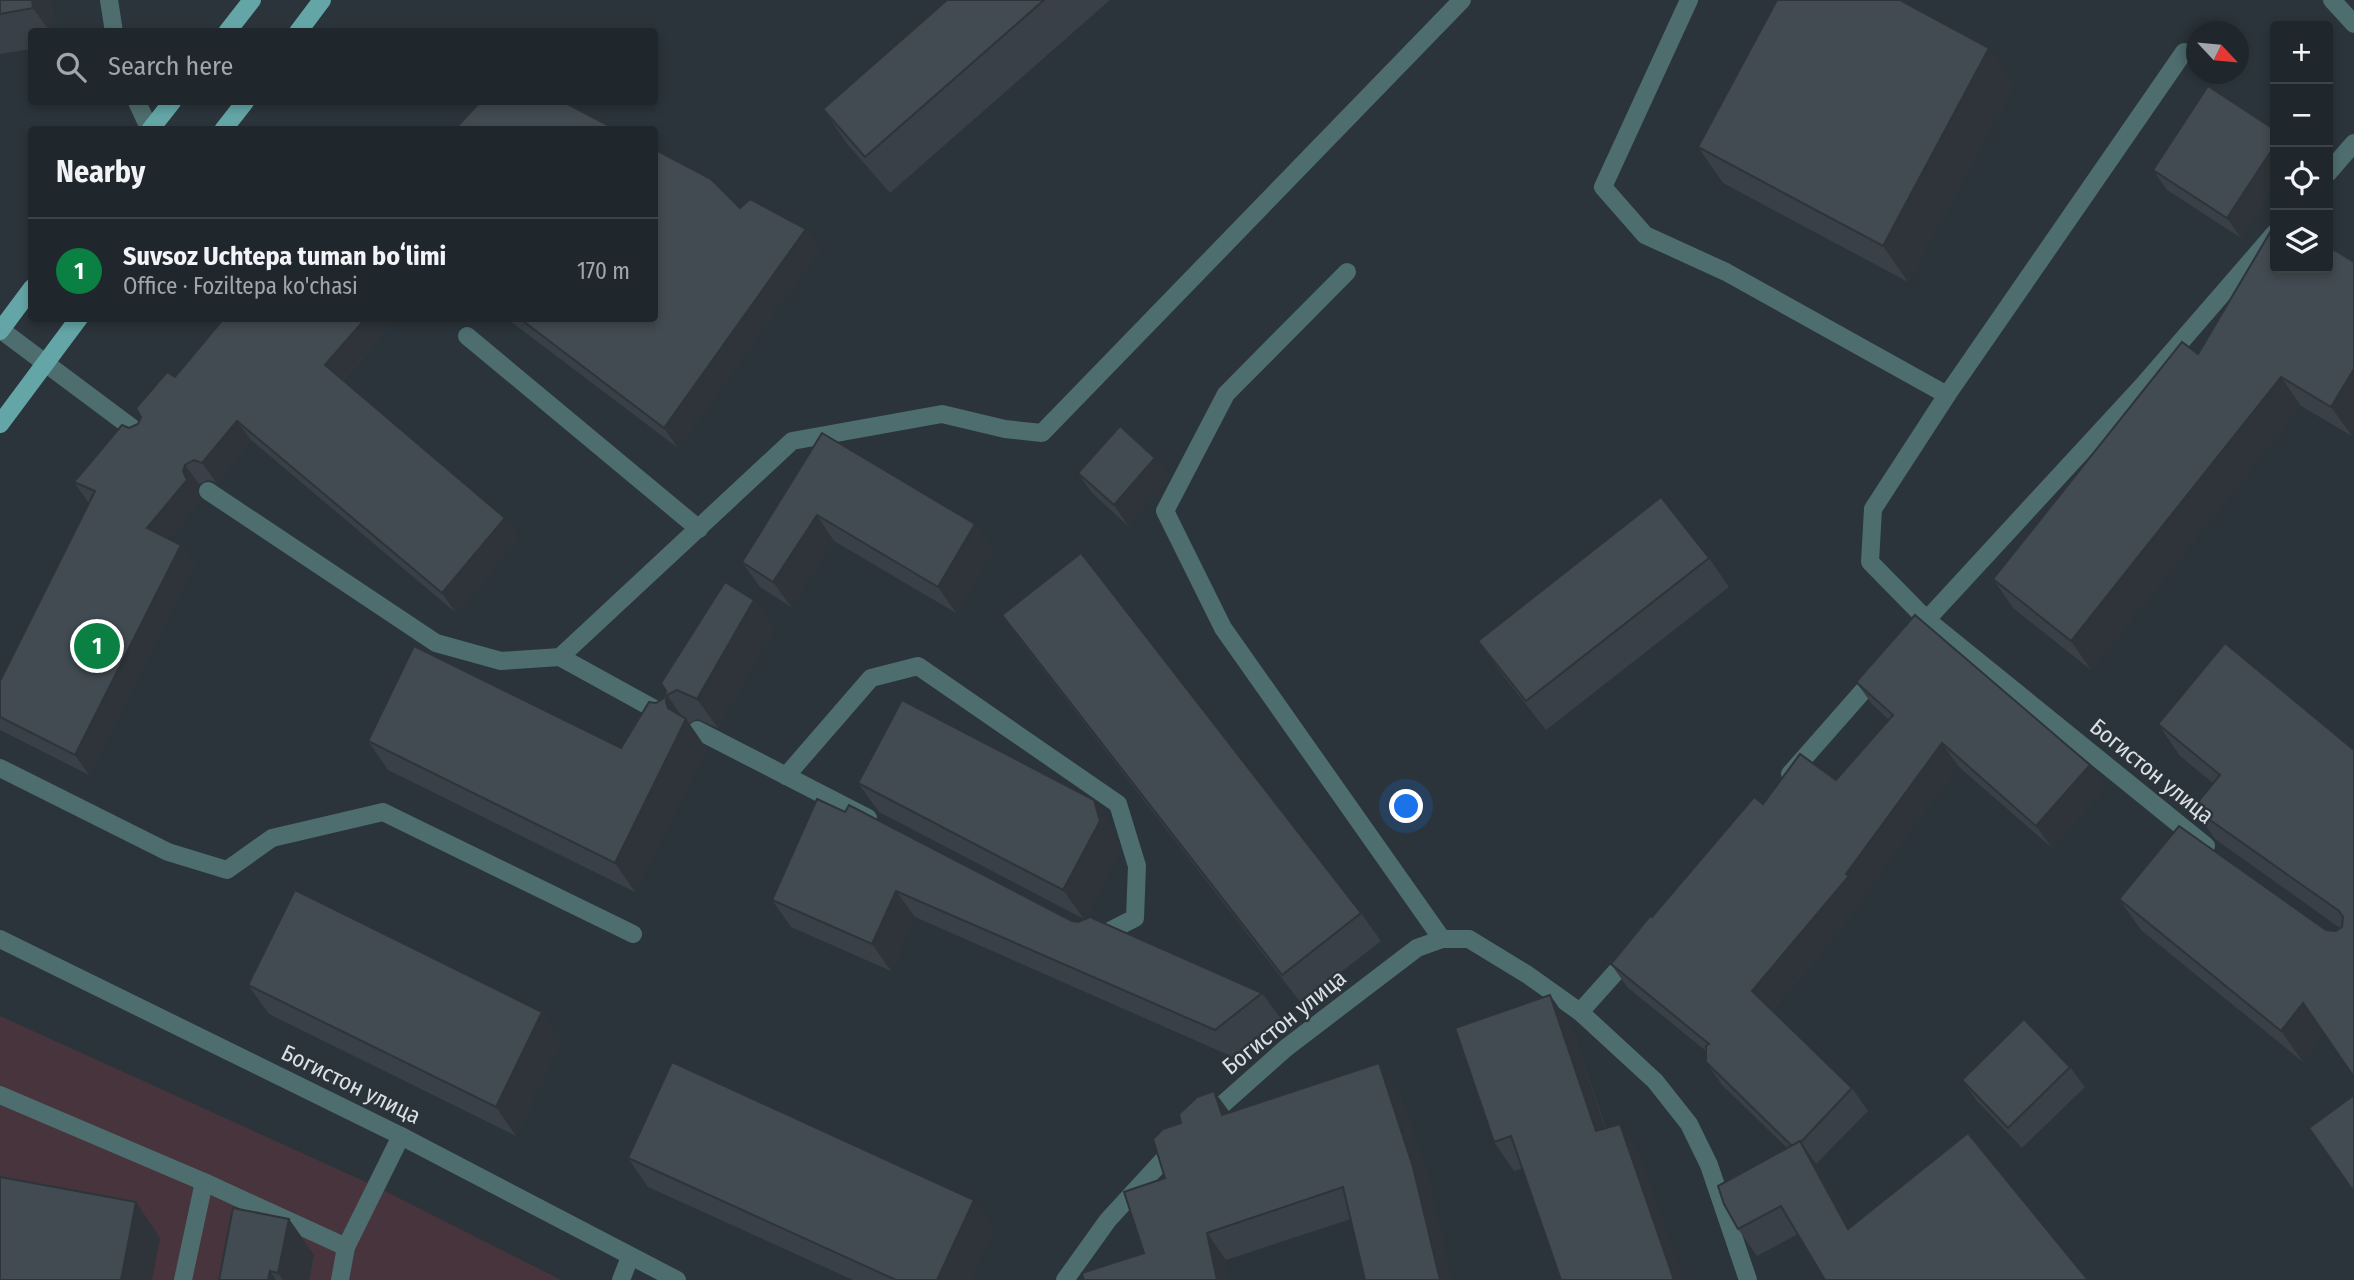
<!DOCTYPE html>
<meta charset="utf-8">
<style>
body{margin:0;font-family:"Fira Sans Condensed",sans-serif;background:#282f34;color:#f1f3f6}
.controls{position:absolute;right:21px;top:21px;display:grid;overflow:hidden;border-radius:7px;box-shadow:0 4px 10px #0003}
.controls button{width:63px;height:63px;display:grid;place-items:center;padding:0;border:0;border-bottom:2px solid #3d4448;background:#20272c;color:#f1f3f6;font:35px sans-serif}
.compass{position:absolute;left:2186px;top:21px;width:63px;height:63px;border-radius:50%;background:#20272c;box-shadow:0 4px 10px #0003;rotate:116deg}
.you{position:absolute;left:1407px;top:807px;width:24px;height:24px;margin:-18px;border:5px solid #fff;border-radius:50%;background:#1a73e8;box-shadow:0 0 0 10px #1a73e833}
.badge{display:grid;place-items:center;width:46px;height:46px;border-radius:50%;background:#0b8043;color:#fff;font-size:23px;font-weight:700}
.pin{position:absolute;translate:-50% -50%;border:4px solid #fff;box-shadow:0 2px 7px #0006}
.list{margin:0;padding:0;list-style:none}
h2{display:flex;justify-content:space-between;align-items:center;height:91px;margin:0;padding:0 28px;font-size:30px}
h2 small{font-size:23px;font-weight:400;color:#a2a5a9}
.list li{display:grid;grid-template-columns:46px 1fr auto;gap:21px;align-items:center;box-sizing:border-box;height:105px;padding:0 28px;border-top:2px solid #3d4448}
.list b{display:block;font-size:26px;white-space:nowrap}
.list p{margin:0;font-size:23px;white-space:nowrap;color:#a2a5a9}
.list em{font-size:23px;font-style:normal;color:#a2a5a9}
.icon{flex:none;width:38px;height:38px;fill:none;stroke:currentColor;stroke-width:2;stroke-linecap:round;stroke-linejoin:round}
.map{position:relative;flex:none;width:2354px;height:1280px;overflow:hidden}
.search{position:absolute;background:#20272c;box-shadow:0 4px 10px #0003;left:28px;top:28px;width:630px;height:77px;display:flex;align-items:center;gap:18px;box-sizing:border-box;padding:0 24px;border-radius:7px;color:#a2a5a9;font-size:26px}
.panel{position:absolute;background:#20272c;box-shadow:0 4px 10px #0003;left:28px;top:126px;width:630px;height:196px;border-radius:7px}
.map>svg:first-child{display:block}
.medical{fill:#47343c}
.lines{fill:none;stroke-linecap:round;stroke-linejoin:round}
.minor{stroke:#4e6d6e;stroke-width:18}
.major{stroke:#64a6a7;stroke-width:18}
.wall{fill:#394047}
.shaded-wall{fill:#2e3439}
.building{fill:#424b52;stroke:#2e3439;stroke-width:2}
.labels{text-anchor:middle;stroke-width:5;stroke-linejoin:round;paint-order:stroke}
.street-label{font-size:23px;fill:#dbe0e4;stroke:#2b343b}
</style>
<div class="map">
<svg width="2354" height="1280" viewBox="0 0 2354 1280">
<rect width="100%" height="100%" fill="#2b343b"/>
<polygon class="medical" points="0,1016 377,1187 561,1280 0,1280"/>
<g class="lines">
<g class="minor">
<polyline points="109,0 114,32"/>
<polyline points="1689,0 1603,187 1645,235 1726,272 1947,395"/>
<polyline points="2332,0 2354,24"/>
<polyline points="2184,52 1947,395 1873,509 1870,562 1927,620 2206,846"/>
<polyline points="137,102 150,130"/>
<polyline points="2328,173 2354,143"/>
<polyline points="1347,272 1226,394 1165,511 1223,628 1442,939"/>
<polyline points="1,330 143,436"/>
<polyline points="467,336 699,529"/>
<polyline points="208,491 436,643 501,661 560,657 792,441 942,414 1005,429 1042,433 1462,0"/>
<polyline points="1920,627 2145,383 2275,233"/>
<polyline points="560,657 667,716"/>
<polyline points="697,730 868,818"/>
<polyline points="0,768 168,852 227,870 272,838 383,812 633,934"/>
<polyline points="1790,774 1878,674"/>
<polyline points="786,776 871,678 918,666 1118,804 1137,866 1135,918 1096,938 1094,937"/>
<polyline points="0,939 401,1136 677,1280"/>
<polyline points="1580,1012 1631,955"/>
<polyline points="0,1095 204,1182 346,1247"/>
<polyline points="1205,1120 1286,1048 1417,948 1442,939 1469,939 1528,975 1580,1012 1655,1081 1689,1124 1709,1165 1748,1280"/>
<polyline points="183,1280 204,1182"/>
<polyline points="340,1280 346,1247 401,1136"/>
<polyline points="621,1280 630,1257"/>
<polyline points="1065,1280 1108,1220 1177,1145"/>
</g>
<g class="major">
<polyline points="227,32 252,0"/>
<polyline points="298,32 322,0"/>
<polyline points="150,130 172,102"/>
<polyline points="223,130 245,102"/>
<polyline points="0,331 32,288"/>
<polyline points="0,424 79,318"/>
</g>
</g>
<g class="wall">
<polygon points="0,0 51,0 56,32 32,32 32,49 0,54"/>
<polygon points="947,0 1110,0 890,193 848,145 823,109"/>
<polygon points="2014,84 1908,282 1723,183 1698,147"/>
<polygon points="2275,130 2241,238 2167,190 2153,170"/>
<polygon points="740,208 806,229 820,249 678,448 506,318 654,318"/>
<polygon points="2354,262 2352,436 2301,406 2091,670 2013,608 1993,579 2198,354"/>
<polygon points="397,318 343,380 505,518 519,538 456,613 251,440 216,482 208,480 199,484 197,491 201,500 168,539 181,545 194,565 89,775 0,730 0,681 90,503 88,502 74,482 129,428 138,424 175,377"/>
<polygon points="822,433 975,524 993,550 956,613 834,541 791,607 760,587 742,562"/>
<polygon points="1155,458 1169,478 1128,526 1092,493 1078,473"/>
<polygon points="1709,558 1729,587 1546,730 1498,669 1478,641"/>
<polygon points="754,600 774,629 718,728 697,719 689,723 706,748 635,892 388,770 368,741 621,748 656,703 664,698 666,691"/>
<polygon points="1002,615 1361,913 1381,941 1301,1003 1022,643"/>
<polygon points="1856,682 2090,765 2105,788 2052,848 1958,766 1863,896 1865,899 1772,1010 1852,1088 1868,1111 1816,1164 1851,1226 2088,1280 1798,1234 1757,1256 1738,1229 1787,1148 1722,1085 1706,1062 1706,1051 1627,987 1611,964 1652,917 1763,804 1836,780 1889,720 1872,704"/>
<polygon points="2158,724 2354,750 2354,1077 2324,1034 2303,1062 2141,930 2119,899 2326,930 2336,931 2340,928 2215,839 2193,808 2213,783 2180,756"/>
<polygon points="858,783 1114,829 1120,850 1084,919 879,812"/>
<polygon points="817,799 1072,921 1262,993 1281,1019 1233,1057 915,917 891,971 791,927 772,900"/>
<polygon points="248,985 542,1012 562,1041 516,1136 269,1014"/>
<polygon points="1550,995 1570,1024 1606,1128 1640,1153 1523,1168 1514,1171 1494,1142"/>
<polygon points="2070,1067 2085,1087 2022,1148 1976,1100 1962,1080"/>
<polygon points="1398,1091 1433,1194 1351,1219 1226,1260 1144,1253 1165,1178 1230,1113"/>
<polygon points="628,1158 994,1228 970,1280 853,1280 648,1187"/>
<polygon points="289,1219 314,1255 309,1280 219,1280"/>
</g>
<g class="shaded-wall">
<polygon points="32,0 51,0 56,32 50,32 33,8"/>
<polygon points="1989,48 2014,84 1908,282 1883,246"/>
<polygon points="2275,145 2275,186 2241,238 2227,218"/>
<polygon points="806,229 820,249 678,448 664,428"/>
<polygon points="366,318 397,318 339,384 325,365"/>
<polygon points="2354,369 2354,432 2352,436 2331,407"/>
<polygon points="2281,377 2301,406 2091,670 2071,641"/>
<polygon points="237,421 251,440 216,482 202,463"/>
<polygon points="1155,458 1169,478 1128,526 1114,505"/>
<polygon points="185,465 199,484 197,491 201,500 161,548 147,528 183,471"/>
<polygon points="817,515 834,541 791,607 773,582"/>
<polygon points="505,518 519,538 456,613 442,593"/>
<polygon points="975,524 993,550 956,613 938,587"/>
<polygon points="181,545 194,565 89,775 75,755"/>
<polygon points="754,600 774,629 718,728 697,699"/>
<polygon points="667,695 685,721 686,719 706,748 635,892 615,863 668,708 666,702"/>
<polygon points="1942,743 1958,766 1863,896 1865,899 1768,1014 1752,991 1846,874"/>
<polygon points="2090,765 2105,788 2052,848 2036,826"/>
<polygon points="1094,800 1114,829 1120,850 1084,919 1063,890"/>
<polygon points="896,891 915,917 891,971 872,944"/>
<polygon points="1550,995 1570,1024 1616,1160 1596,1131"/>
<polygon points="2303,1003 2324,1034 2303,1062 2281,1031"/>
<polygon points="542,1012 562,1041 516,1136 496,1107"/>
<polygon points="1379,1063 1398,1091 1433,1194 1453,1280 1440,1280"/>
<polygon points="1214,1091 1234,1118 1222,1115"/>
<polygon points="1620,1124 1640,1153 1684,1280 1674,1280"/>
<polygon points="1800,1141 1819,1168 1867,1256 1848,1229"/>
<polygon points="974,1200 994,1228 970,1280 937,1280"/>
<polygon points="136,1202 160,1238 152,1280 121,1280"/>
<polygon points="289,1219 314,1255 309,1280 283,1280 278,1273"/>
<polygon points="1207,1233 1226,1260 1230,1280 1217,1280"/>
<polygon points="270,1271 276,1280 268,1280"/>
</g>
<g class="building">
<polygon points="0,0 32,0 33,8 0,14"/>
<polygon points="947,0 1044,0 865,157 823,109"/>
<polygon points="1777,0 1900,0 1989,48 1883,246 1698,147"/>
<polygon points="2208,86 2275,130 2275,145 2227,218 2153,170"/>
<polygon points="480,102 564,102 617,130 454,130"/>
<polygon points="654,149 711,179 740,208 750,199 806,229 664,428 519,318 654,318"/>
<polygon points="2275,224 2275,268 2328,268 2328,246 2354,262 2354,369 2331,407 2281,377 2071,641 1993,579 2182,342 2198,354"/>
<polygon points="224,318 366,318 325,365 505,518 442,593 237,421 202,463 194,460 185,465 183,471 187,480 147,528 181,545 75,755 0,717 0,681 95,491 74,482 122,425 129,428 138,424 141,417 136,408 167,372 175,377"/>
<polygon points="1120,426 1155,458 1114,505 1078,473"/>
<polygon points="822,433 975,524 938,587 817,515 773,582 742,562"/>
<polygon points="1661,497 1709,558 1526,701 1478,641"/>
<polygon points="1081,553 1361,913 1282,975 1002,615"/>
<polygon points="725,582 754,600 697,699 677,690 667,695 666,702 668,708 686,719 615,863 368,741 414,646 621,748 649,702 656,703 664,698 666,691 661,683"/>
<polygon points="1915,615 2090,765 2036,826 1942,743 1846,874 1849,876 1752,991 1852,1088 1801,1142 1800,1141 1792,1146 1706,1062 1706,1046 1709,1044 1611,964 1650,916 1652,917 1754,797 1763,804 1800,754 1836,780 1893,715 1856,682"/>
<polygon points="2225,643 2354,750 2354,1077 2303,1003 2281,1031 2119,899 2179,826 2326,930 2336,931 2342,927 2343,917 2339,911 2193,808 2220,775 2158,724"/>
<polygon points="902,700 1094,800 1100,821 1063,890 858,783"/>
<polygon points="817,799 845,812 849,805 1072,921 1078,922 1090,917 1262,993 1215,1030 896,891 872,944 772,900"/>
<polygon points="295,890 542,1012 496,1107 248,985"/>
<polygon points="1550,995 1596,1131 1620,1124 1674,1280 1561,1280 1511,1136 1494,1142 1455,1028"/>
<polygon points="2024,1019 2070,1067 2008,1128 1962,1080"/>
<polygon points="672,1062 974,1200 937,1280 896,1280 628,1158"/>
<polygon points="1379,1063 1413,1167 1440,1280 1365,1280 1343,1187 1207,1233 1217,1280 1084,1280 1082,1273 1144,1253 1124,1192 1165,1178 1153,1139 1163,1129 1181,1123 1179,1114 1197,1097 1214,1091 1222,1115"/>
<polygon points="2354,1095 2354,1192 2309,1128"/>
<polygon points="1968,1133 2088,1280 1825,1280 1781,1206 1738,1229 1724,1204 1718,1186 1800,1141 1848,1229"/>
<polygon points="0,1177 136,1202 121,1280 0,1280"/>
<polygon points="233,1208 289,1219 278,1273 270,1271 268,1280 219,1280"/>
</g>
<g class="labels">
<g class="street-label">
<text transform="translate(2152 771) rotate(39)" y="8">Богистон улица</text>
<text transform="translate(1284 1022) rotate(-39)" y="8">Богистон улица</text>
<text transform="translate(351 1084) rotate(26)" y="8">Богистон улица</text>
</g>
</g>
</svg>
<div class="controls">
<button>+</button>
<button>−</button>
<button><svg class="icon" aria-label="locate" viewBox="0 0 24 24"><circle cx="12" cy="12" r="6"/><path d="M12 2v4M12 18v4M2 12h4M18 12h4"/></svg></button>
<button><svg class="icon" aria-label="layers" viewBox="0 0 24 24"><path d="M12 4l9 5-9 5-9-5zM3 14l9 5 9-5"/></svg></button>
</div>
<svg class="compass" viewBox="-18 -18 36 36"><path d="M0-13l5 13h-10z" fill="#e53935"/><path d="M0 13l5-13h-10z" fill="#a2a5a9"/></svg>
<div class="you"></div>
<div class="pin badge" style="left:97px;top:646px">1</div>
<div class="search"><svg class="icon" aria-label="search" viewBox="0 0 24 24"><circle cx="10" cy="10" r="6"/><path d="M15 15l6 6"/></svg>Search here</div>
<section class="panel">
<h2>Nearby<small></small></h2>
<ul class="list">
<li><span class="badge">1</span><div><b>Suvsoz Uchtepa tuman boʻlimi</b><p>Office · Foziltepa ko'chasi</p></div><em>170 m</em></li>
</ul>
</section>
</div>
